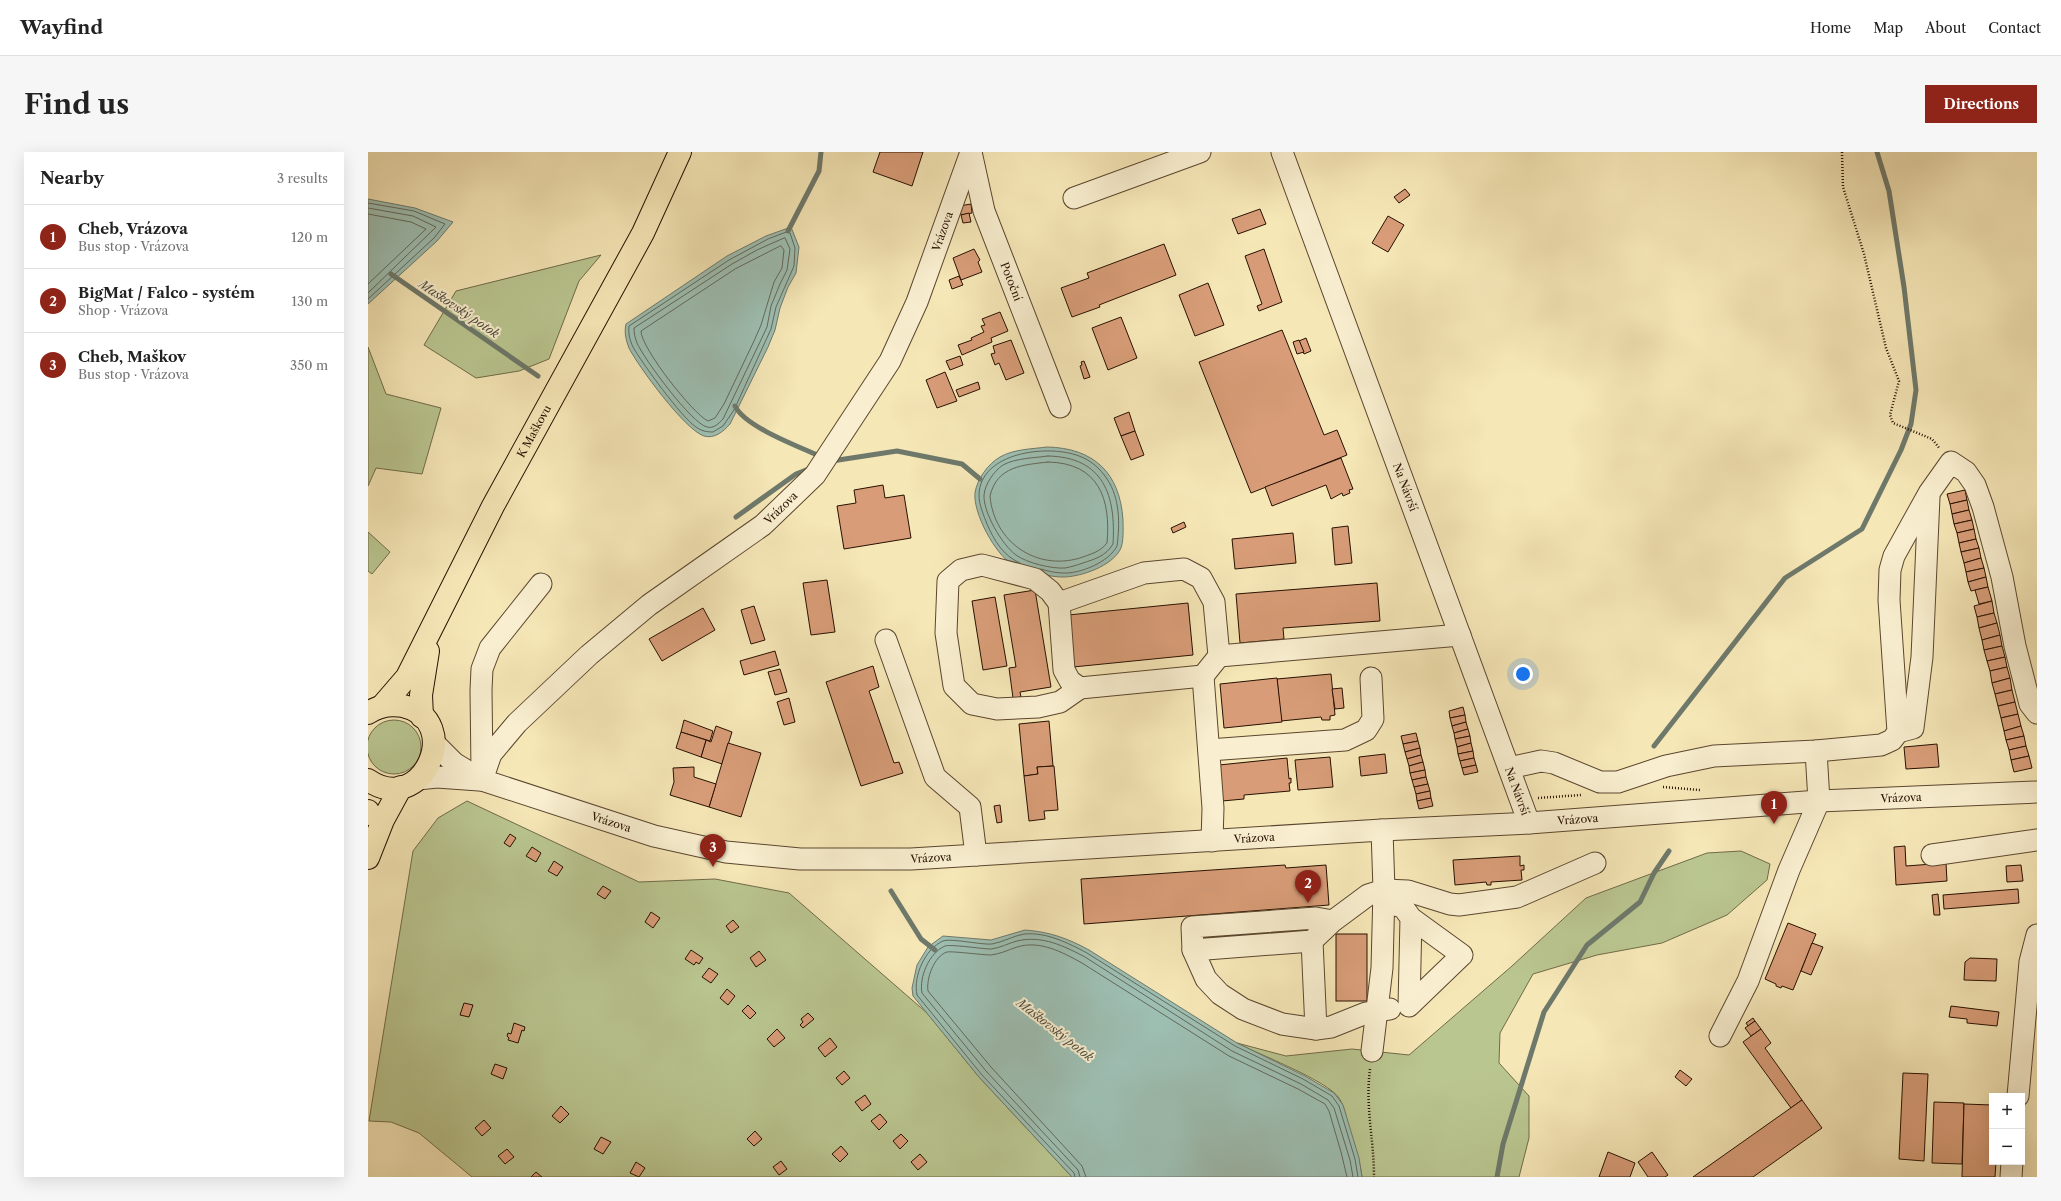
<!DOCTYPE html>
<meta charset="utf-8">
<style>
body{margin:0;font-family:"Libre Caslon Text",serif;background:#f6f6f6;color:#222}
.controls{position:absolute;right:12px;bottom:12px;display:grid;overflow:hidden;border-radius:0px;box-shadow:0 4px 16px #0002}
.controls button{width:36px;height:36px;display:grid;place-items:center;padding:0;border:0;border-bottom:1px solid #e0e0e0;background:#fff;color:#222;font:20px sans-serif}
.you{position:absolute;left:1155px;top:522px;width:14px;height:14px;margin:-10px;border:3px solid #fff;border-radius:50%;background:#1a73e8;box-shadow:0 0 0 6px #1a73e833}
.badge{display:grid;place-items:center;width:26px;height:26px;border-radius:50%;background:#8f2418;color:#fff;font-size:13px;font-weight:700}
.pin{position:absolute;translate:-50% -33px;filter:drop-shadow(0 1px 2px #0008)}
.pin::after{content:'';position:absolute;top:21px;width:14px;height:12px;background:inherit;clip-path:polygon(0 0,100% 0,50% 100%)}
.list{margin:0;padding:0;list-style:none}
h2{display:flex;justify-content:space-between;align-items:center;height:52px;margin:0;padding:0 16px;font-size:17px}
h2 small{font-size:13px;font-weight:400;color:#767676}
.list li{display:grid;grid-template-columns:26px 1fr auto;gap:12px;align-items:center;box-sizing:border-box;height:64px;padding:0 16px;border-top:1px solid #e0e0e0}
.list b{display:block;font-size:15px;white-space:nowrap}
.list p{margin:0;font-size:13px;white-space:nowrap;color:#767676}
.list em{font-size:13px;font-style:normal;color:#767676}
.map{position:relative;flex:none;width:1669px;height:1025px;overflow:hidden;border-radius:0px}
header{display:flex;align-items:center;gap:24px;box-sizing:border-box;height:56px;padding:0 20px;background:#fff;border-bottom:1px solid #e0e0e0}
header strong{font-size:19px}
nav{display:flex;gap:22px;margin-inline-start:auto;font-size:14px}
.intro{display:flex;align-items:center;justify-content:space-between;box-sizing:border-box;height:96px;padding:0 24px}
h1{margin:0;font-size:28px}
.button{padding:10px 18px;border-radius:0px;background:#8f2418;color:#fff;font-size:14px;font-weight:700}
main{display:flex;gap:24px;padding:0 24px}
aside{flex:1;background:#fff;border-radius:0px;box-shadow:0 4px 16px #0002}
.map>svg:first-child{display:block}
.green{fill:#bac690;stroke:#706b48}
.water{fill:#9dbfb3;stroke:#6e796b}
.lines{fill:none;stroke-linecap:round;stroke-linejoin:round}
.shore{stroke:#62685a;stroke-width:1}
.stream{stroke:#6e796b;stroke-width:5}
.building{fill:#d89d78;stroke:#271000}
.minor-casing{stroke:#5b462e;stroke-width:23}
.major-casing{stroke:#271000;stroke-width:24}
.path{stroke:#271000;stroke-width:2.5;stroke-dasharray:1 2;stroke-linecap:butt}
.minor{stroke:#f9efd0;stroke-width:21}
.major{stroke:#f6e7b7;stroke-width:22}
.labels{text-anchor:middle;stroke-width:4;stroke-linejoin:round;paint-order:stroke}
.street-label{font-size:11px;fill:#271000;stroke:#f9efd0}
.water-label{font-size:12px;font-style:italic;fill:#504d3f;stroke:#f9efd0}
</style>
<header>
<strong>Wayfind</strong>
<nav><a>Home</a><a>Map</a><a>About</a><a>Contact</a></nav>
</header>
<div class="intro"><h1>Find us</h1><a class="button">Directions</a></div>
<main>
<aside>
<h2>Nearby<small>3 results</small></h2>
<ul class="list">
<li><span class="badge">1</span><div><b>Cheb, Vrázova</b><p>Bus stop · Vrázova</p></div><em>120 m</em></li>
<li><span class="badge">2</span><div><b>BigMat / Falco - systém</b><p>Shop · Vrázova</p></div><em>130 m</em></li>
<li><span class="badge">3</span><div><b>Cheb, Maškov</b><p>Bus stop · Vrázova</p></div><em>350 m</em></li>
</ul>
</aside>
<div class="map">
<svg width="1669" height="1025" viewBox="0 0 1669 1025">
<rect width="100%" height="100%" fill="#f6e7b7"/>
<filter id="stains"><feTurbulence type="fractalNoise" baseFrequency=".005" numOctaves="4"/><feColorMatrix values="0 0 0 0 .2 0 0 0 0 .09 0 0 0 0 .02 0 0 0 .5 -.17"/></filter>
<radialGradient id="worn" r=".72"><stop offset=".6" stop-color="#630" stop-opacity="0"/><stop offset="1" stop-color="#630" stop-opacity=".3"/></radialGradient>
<g class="green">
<polygon points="233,103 211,129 181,207 151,219 108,226 56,193 88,139"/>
<polygon points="0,195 18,242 73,256 54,322 8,316 0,334"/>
<polygon points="0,380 22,400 4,422 0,419"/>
<circle cx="26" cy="595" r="27"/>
<polygon points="99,649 271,730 347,727 421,741 559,861 611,925 704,1025 104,1025 51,981 23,970 1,969 45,699 70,666"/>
<path d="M1373,699L1402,712L1399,728L1359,763L1294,791L1229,803L1165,822L1132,881L1131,911L1161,944V986L1151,1025H994C992,1009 987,995 982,981C978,969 978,956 971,946C960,929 890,902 869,891L918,904L984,897L1041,903L1144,814L1218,746L1339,701Z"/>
</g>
<g class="water">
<polygon points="0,47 47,56 85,70 69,89 0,152"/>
<path d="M423,75L431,95L428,121L420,135L412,156L407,178L400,195L362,272C355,280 346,287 336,284C317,278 270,214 261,196C258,188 256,180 258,172L359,104L398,84Z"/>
<path d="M679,295C726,296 752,321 755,368C755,376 756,391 752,398C743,414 715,424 697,425C684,426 655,418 644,412C627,402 605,361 607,341C609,327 620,312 632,305C646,297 664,297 679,295Z"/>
<path d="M657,778C682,780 699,786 721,798L869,891L937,924L966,941L975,953L991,1006L994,1025H704L611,925L545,844L544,836L549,813L560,795L575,784L623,788Z"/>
</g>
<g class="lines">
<g class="shore">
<polyline points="0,51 46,59 77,72 66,86 0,147"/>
<polyline points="0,56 45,64 68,75 0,141"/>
<polyline points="0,62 43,70 58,77 0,132"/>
<path d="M419,80L422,81L427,96L426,114L408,155L403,177L366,258L355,274L345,280C339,280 333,279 328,275C314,266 274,211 265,195C262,189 260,181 261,174L361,108L400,87Z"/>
<path d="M417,86L422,97L419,118L412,132L403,154L399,175L391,192L355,267C351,271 346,277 339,275C324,272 276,207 269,191C267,186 266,181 266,176L364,112L389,98Z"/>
<path d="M413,94L416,98L414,116L406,130L393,173L386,189L356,252L347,266L340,269C325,262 273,196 273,179L367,117Z"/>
<path d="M680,304C736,305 748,344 745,392C738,404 727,407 715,411C709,413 703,415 697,416C684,417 659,411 648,403C634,393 615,360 616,343C617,332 626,319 635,313C648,306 666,306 680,304Z"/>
<path d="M680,310C731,311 743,347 739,391C732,400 723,402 712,406C668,419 626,390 622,344C629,314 655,313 680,310Z"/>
<path d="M652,411C635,404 626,388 619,372C616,364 611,353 611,343C612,300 680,292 711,304C722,308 732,316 739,327C752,346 752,372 749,394C741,410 712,422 695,421C687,421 680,419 673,417"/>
<path d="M707,1025L706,1021L614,923L549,843C545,824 557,797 575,789C583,786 613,793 624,792C635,790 645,784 656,782C679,780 700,791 719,801L867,894L935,927L964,944L971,954L987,1007L990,1025"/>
<path d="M712,1025L710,1018L618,919L554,841C551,825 561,801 577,794C583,792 614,797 623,797C632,796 641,791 649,789C674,783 696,794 717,805L864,899L933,932L960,948L966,956L982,1008L985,1025"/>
<path d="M718,1025L714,1014L623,915L560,839C558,827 566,804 579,800C585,799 614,803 623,803C632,802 640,798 649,795C672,788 694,800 714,811L861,904L930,937L957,952L961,959L973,1000L979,1025"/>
</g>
<g class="stream">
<polyline points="420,79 451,19 453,0"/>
<polyline points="23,122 170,224"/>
<path d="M367,254C377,275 432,295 454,305"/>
<polyline points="464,309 529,299 594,312 612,327"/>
<polyline points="368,365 428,322 443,316"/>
<polyline points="1286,594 1417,426 1494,377 1533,298 1543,272 1548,238 1536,135 1521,39 1509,0"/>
<polyline points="523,739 553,787 567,798"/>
<polyline points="1129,1025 1135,992 1176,860 1219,793 1272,750 1286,721 1301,699"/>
</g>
</g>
<g class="building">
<polygon points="512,0 555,0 544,34 505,20"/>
<polygon points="1037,37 1042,43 1031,51 1026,45"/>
<polygon points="603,52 604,61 593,63 591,54"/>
<polygon points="892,57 898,72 870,82 864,67"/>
<polygon points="601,61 603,70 595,71 593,63"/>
<polygon points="1020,64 1036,73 1020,100 1004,91"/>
<polygon points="796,92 808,123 731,153 732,155 704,165 693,136 721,126 719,121"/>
<polygon points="606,97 612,108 610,110 614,120 593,128 585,106"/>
<polygon points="896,97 914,150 891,159 889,154 894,152 877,104"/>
<polygon points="591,124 595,133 584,137 581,128"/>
<polygon points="840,131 856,173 827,184 811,143"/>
<polygon points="632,160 640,179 623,186 624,190 594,203 590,193 604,188 603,186 616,180 613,174 617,173 614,167"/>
<polygon points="753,165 769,206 740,218 724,176"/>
<polygon points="914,178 956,283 969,278 979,303 883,341 831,210"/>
<polygon points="938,186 943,199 936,202 931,189"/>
<polygon points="643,188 656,221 638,228 631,211 627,213 623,202 627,201 625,194"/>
<polygon points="931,188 936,200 929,202 925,190"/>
<polygon points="592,204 595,213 582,218 578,209"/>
<polygon points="716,209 722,225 716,227 712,214 714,213 713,210"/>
<polygon points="577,220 589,249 569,256 558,228"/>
<polygon points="610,230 612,237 591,245 588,238"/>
<polygon points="761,260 767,279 753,284 746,266"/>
<polygon points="767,279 776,303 763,308 753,284"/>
<polygon points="973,306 985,337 981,338 982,341 975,344 974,341 963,347 958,333 904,354 897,335"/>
<polygon points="515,333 517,346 536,343 543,386 476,397 469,354 488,351 486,338"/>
<polygon points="1597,338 1599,348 1582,352 1579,342"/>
<polygon points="1599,348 1601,358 1584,362 1582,352"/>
<polygon points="1601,358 1604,368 1586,372 1584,362"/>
<polygon points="1604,368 1606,377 1589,381 1586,372"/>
<polygon points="816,370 818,375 805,381 803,376"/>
<polygon points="980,374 984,411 967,413 964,376"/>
<polygon points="1606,377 1608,387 1591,391 1589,381"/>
<polygon points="925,381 928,411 867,417 864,387"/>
<polygon points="1608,387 1611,396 1593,400 1591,391"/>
<polygon points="1611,396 1613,406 1596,411 1593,400"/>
<polygon points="1613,406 1616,416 1598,420 1596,411"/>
<polygon points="1616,416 1618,425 1600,430 1598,420"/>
<polygon points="1618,425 1620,435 1603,439 1600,430"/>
<polygon points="459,428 467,480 443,483 435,431"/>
<polygon points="1009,431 1012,469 915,476 916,487 872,491 868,442"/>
<polygon points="1620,435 1624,449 1611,452 1607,438"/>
<polygon points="667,438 683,535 652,540 653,545 645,546 641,516 648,515 636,443"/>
<polygon points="627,445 639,514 615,518 604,449"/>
<polygon points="1624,449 1626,461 1609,465 1606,454"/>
<polygon points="820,451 825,503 705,515 700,463"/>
<polygon points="386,454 397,488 383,492 373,458"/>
<polygon points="335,456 347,478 294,509 281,487"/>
<polygon points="1626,461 1629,471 1611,476 1609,465"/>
<polygon points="1629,471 1632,483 1614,488 1611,476"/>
<polygon points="1632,483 1634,494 1616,498 1614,488"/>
<polygon points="1634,494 1637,505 1619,509 1616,498"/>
<polygon points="407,499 411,513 376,523 372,509"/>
<polygon points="1637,505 1639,515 1622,519 1619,509"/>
<polygon points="505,514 511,535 501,539 526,611 531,610 535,621 493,634 458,530"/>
<polygon points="1639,515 1642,526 1624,531 1622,519"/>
<polygon points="412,517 419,540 407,543 400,520"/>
<polygon points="963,522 967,563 962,564 962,568 954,568 953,565 913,569 909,527"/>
<polygon points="909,526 914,570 856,576 852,532"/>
<polygon points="1642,526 1644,538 1627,542 1624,531"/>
<polygon points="974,536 976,556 967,557 964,537"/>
<polygon points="1644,538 1647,550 1630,554 1627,542"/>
<polygon points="421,546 427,570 416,573 409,550"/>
<polygon points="1647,550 1650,562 1633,566 1630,554"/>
<polygon points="1095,555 1097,563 1082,566 1081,559"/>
<polygon points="1650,562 1653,574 1636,579 1633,566"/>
<polygon points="1097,563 1098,570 1084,574 1082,566"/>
<polygon points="316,568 345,579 342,589 313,580"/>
<polygon points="681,569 685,614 669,615 670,622 656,624 651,572"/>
<polygon points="1098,570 1100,577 1086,581 1084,574"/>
<polygon points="348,574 364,580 354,612 333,605 338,588 343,590"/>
<polygon points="1653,574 1656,584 1638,588 1636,579"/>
<polygon points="1100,577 1102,584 1087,587 1086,581"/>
<polygon points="313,580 338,588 333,605 308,596"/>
<polygon points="1048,581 1050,589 1035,592 1033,584"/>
<polygon points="1102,584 1103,591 1089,595 1087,587"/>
<polygon points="1656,584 1658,594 1641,598 1638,588"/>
<polygon points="1050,589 1052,596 1037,600 1035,592"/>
<polygon points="360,591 393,601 373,665 341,655"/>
<polygon points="1103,591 1105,599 1090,602 1089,595"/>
<polygon points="1569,592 1571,615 1538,617 1536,595"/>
<polygon points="1658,594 1661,604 1643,608 1641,598"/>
<polygon points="1052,596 1053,603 1039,607 1037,600"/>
<polygon points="1105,599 1106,606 1092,609 1090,602"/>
<polygon points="1017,602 1019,621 993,624 991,605"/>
<polygon points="1053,603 1055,610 1041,614 1039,607"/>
<polygon points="1661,604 1664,616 1646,620 1643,608"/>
<polygon points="962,605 965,635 930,638 927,608"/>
<polygon points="919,606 921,627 923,626 923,631 921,631 922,639 876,643 876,647 854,649 851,613"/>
<polygon points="1106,606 1108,613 1094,616 1092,609"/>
<polygon points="1055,610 1057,618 1042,621 1041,614"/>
<polygon points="1108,613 1110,620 1096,623 1094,616"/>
<polygon points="686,614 690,658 676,659 677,667 661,669 656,624 670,622 669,615"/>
<polygon points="326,615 326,625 348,632 341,655 302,643 306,630 305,616"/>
<polygon points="1057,618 1058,625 1044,628 1042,621"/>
<polygon points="1058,625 1060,632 1046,635 1044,628"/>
<polygon points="1060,632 1062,639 1048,642 1046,635"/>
<polygon points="1062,639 1063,646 1049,649 1048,642"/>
<polygon points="1063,646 1065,654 1051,657 1049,649"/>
<polygon points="632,653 634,670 629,671 626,654"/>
<polygon points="142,682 148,686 142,695 136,691"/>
<polygon points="1537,694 1538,714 1578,711 1579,729 1528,733 1526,695"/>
<polygon points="164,695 173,701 168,710 158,704"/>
<polygon points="1152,704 1152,714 1156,713 1156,718 1153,718 1154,728 1123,730 1123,733 1119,733 1118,730 1087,733 1085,708"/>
<polygon points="186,709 195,715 189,724 180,719"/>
<polygon points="917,713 918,716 958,713 961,753 716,772 713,727"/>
<polygon points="1653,713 1655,729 1639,730 1638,714"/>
<polygon points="235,734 243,739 237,747 229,742"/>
<polygon points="1650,737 1651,751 1576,757 1575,743"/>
<polygon points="1570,742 1572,763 1566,763 1564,743"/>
<polygon points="283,760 292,766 285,776 277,770"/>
<polygon points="365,768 371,775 363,781 358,774"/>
<polygon points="1420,771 1448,782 1425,838 1414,834 1413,836 1408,834 1408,832 1397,827"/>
<rect x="968" y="782" width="31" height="67"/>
<polygon points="1444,791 1455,795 1443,823 1433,819"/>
<polygon points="323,798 335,806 331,812 328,810 326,813 317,807"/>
<polygon points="391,799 398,808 388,815 382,806"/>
<polygon points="1602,806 1629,807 1628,829 1596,828 1597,810"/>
<polygon points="341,816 350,822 343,831 334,825"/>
<polygon points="359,837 367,844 360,853 352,846"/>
<polygon points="96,851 105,853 101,865 92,863"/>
<polygon points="380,853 388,861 382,867 374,859"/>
<polygon points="1583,854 1631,860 1629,874 1599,871 1599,867 1581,865"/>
<polygon points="440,861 446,867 435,876 432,873 435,870 433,867"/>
<polygon points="1385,866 1387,869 1380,874 1378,871"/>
<polygon points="1387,869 1393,877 1383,884 1377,876"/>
<polygon points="146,871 157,875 156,879 154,878 150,891 140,888 141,886 139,884 140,881 143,882"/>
<polygon points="409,877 417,886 406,895 399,887"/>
<polygon points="1393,877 1403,891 1397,896 1434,948 1423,956 1375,890"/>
<polygon points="462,886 469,895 457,905 450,896"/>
<polygon points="127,912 139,916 135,927 123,922"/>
<polygon points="1312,918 1324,927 1318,934 1307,925"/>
<polygon points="476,919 482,926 474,933 468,926"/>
<polygon points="1535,921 1560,922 1556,1009 1531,1007"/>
<polygon points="497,943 503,952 494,959 487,950"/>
<polygon points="1434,948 1454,976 1385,1025 1325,1025"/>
<polygon points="1566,950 1596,951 1594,1012 1564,1011"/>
<polygon points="1596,952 1624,953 1624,1010 1628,1010 1627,1025 1594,1025"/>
<polygon points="193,954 201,962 192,971 184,964"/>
<polygon points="512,962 519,970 511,978 503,969"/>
<polygon points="116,968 123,976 114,984 107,976"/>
<polygon points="387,979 394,987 386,994 379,987"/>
<polygon points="533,982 540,989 532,997 525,989"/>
<polygon points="233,985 243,990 235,1002 226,997"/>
<polygon points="473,994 480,1002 472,1010 464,1002"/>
<polygon points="139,997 146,1005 137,1012 130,1004"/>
<polygon points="1240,1000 1267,1011 1262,1025 1231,1025"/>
<polygon points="1284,1000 1300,1023 1297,1025 1280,1025 1270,1010"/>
<polygon points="552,1002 559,1010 550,1018 543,1010"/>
<polygon points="413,1009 419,1017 411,1023 405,1015"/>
<polygon points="268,1010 277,1016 271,1025 262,1021"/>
<polygon points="168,1020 174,1025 163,1025"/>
</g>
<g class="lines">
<g class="minor-casing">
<g id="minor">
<path id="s1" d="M603,0L616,59L692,255"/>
<path id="s2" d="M914,0L1161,671"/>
<polyline points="706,46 832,0"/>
<polygon points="816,417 833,426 846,450 851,504 835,524 712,536 702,529 696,518 691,451 776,421"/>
<polyline points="691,451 682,439 667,427 614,413 593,418 580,429 578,481 586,534 604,552 629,557 670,555 692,550 712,536"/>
<polyline points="518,488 567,625 602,655 608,703"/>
<polyline points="851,504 1092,483"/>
<polyline points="835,524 845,656 844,689"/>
<polyline points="1530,580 1545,576 1554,505 1561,345"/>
<path id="s3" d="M66,591L86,611L114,628L286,684L358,700L432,707H543L1014,678L1161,671L1451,649L1669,640"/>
<polyline points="841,598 977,588 998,578 1005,567 1003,526"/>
<polyline points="1141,616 1173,609 1186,611 1232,630 1250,630 1298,614 1346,604 1448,599 1513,593 1524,588 1530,580 1521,448 1522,418 1526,404 1561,341 1583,310 1598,320 1607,333 1615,355 1634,425 1647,494 1662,552 1669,561"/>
<polyline points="114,619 113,538 114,517 122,496 173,432"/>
<polyline points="50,627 69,625 111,628"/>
<path id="s4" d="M114,628L123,602L149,571L221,503L281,453L395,373L447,323L522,209L549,150L603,0"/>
<polyline points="1564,703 1669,688"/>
<polyline points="1015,750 1035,755 1043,766 1094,803 1041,854 1043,766"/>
<polyline points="965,769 948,766 824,775 825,798 944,789 965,769 1000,743 1016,738 1014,678"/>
<polyline points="825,798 838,827 852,842 875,857 914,872 948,877 944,789"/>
<polyline points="948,877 963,875 998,861 1022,857"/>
<polyline points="1352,884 1380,829 1421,718 1451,649 1448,599"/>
<polyline points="1004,899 1014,816 1016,738 1040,739 1082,752 1091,753 1149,745 1227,711"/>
<polyline points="1650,944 1662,810 1669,783"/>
<polyline points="1643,1025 1644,1010"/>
</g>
</g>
<g class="major-casing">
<g id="major">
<path id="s5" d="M14,554L39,525L125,354L275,81L312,0"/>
<path d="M0,561C10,554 23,552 35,554C97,568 55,666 0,628"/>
<polyline points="54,565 53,543 60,499"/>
<polyline points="0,659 0,662"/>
<polyline points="0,706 15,668 33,635"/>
</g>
</g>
<g class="path">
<polyline points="1474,0 1475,35 1496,102 1518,196 1531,229 1522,263 1525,271 1564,287 1572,297"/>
<polyline points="1295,635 1332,638"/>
<polyline points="1170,646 1213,643"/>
<path d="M1002,917C997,955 1006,987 1006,1025"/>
</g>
<use href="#minor" class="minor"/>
<use href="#major" class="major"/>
</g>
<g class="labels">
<g class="street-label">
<text dy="4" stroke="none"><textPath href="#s4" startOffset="733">Vrázova</textPath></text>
<text dy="4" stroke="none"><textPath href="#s1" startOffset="136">Potoční</textPath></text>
<text dy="4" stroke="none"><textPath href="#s5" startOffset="315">K Maškovu</textPath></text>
<text dy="4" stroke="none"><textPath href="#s2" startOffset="357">Na Návrší</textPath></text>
<text dy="4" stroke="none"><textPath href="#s4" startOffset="409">Vrázova</textPath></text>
<text dy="4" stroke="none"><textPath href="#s2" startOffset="681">Na Návrší</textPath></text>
<text dy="4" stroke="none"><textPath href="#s3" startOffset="1493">Vrázova</textPath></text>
<text dy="4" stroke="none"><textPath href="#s3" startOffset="1169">Vrázova</textPath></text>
<text dy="4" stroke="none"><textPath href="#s3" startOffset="197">Vrázova</textPath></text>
<text dy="4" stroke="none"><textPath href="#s3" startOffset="845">Vrázova</textPath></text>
<text dy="4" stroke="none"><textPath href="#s3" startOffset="521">Vrázova</textPath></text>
</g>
<g class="water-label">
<text transform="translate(91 157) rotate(34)" y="4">Maškovský potok</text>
<text transform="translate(687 878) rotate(38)" y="4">Maškovský potok</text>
</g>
</g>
<rect width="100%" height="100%" filter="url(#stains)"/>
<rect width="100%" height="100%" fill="url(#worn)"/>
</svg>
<div class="controls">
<button>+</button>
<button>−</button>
</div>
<div class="you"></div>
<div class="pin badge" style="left:1406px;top:672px">1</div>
<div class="pin badge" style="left:940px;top:751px">2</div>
<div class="pin badge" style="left:345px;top:715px">3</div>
</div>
</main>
